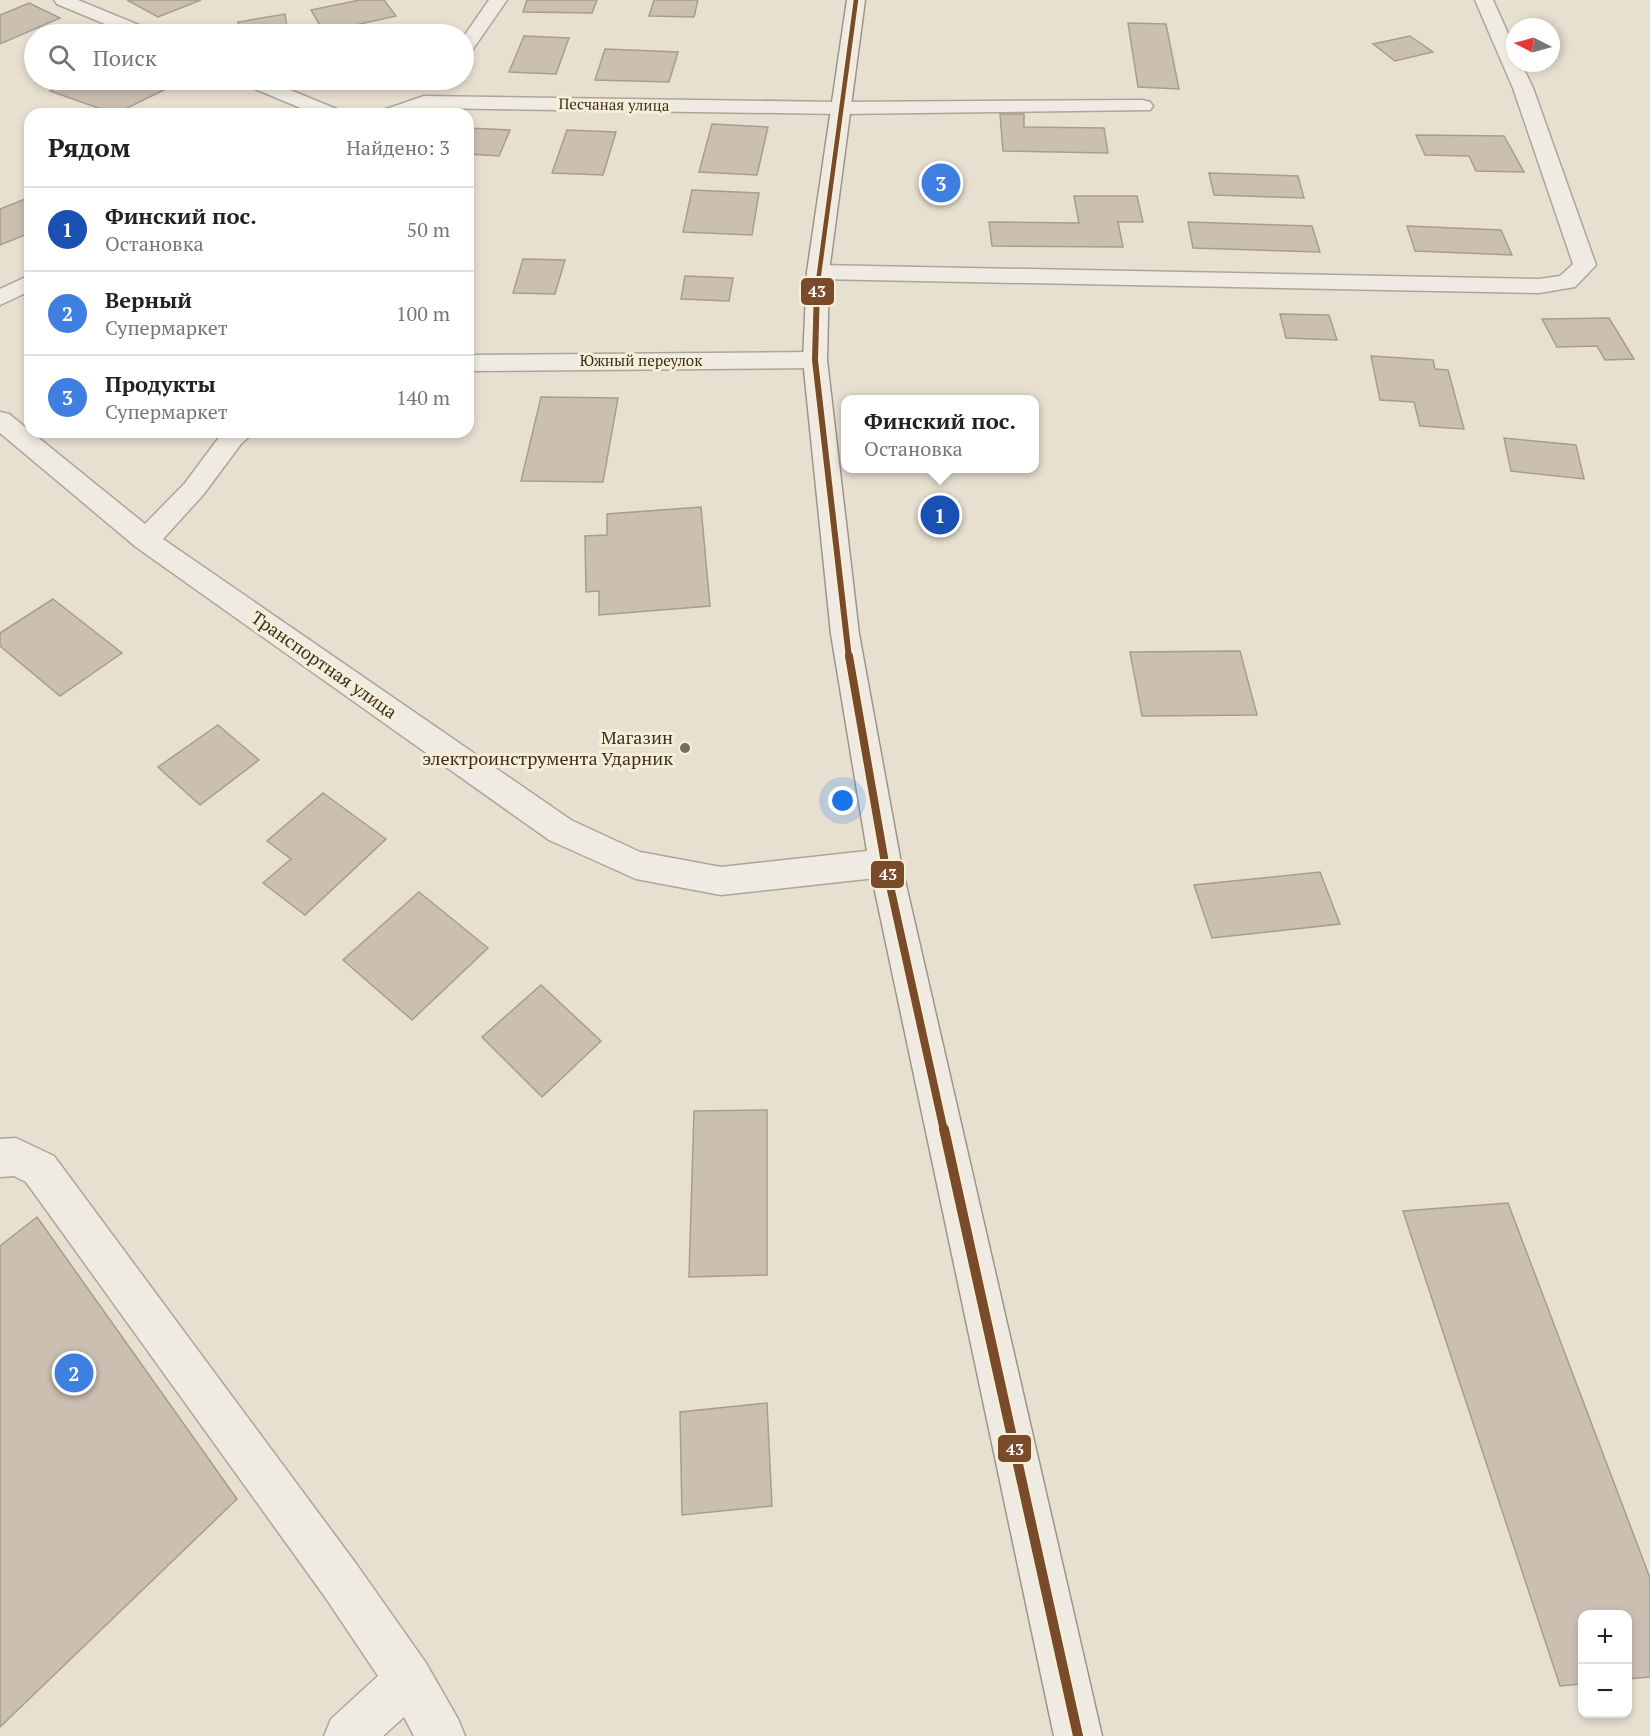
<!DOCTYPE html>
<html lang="ru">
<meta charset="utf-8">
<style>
body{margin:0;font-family:"PT Serif",serif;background:#f2f2f2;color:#222}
.controls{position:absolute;right:18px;bottom:18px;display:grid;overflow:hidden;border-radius:12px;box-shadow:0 3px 9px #0003}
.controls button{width:54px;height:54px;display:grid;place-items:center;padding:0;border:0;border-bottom:2px solid #e0e0e0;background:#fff;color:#222;font:30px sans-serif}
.compass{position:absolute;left:1506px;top:18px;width:54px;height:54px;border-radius:50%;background:#fff;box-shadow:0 3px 9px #0003;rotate:276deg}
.you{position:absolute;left:843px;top:801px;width:21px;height:21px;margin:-15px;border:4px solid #fff;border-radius:50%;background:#1a73e8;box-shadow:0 0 0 9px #1a73e833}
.badge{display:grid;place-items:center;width:39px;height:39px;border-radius:50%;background:#d93025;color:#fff;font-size:20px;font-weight:700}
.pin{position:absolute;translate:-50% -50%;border:3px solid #fff;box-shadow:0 2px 6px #0006}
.popup{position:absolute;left:841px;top:395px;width:198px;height:78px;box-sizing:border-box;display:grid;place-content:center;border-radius:12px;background:#fff;filter:drop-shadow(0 2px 4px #0005);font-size:20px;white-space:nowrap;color:#767676}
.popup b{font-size:22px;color:#222}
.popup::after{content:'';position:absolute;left:50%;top:100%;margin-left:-12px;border:12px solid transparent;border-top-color:#fff}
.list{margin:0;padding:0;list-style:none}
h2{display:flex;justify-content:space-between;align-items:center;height:78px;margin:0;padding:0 24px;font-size:26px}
h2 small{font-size:20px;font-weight:400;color:#767676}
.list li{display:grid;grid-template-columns:39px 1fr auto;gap:18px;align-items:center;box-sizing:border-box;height:84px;padding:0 24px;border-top:2px solid #e0e0e0}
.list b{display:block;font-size:22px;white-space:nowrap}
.list p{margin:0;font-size:20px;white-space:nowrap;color:#767676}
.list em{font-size:20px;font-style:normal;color:#767676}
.icon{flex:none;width:33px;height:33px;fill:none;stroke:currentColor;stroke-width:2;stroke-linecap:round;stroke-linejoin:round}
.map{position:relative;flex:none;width:1650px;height:1736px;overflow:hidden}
.search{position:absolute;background:#fff;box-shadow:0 3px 9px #0003;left:24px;top:24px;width:450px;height:66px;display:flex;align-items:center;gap:15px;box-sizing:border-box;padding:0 21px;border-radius:33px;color:#767676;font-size:22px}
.panel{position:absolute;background:#fff;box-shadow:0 3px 9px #0003;left:24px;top:108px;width:450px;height:330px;border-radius:18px}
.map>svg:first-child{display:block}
.building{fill:#cbbfb2;stroke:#a89c90;stroke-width:1.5}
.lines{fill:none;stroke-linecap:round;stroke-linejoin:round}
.lane-casing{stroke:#ada599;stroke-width:3}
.street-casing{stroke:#ada599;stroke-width:3}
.secondary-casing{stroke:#9c958a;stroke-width:3}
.lane{fill:#efebe3;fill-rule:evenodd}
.street{fill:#efebe3;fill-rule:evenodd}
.secondary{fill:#efebe3;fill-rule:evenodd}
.bus-1-far3-casing{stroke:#f7eed8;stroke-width:8}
.bus-1-far2-casing{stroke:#f7eed8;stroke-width:10}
.bus-1-far1-casing{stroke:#f7eed8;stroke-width:12}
.bus-1-casing{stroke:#f7eed8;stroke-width:14}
.bus-1-far3{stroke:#7a4b2a;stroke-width:4.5}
.bus-1-far2{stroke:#7a4b2a;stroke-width:6}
.bus-1-far1{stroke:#7a4b2a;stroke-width:8}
.bus-1{stroke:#7a4b2a;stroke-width:10}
.poi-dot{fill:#786c5e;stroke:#f7eed8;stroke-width:2}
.labels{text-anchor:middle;stroke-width:6;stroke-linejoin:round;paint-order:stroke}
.far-street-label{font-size:15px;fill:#3d2e20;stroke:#f7eed8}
.street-label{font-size:18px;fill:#3d2e20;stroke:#f7eed8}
.poi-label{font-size:18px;fill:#3d2e20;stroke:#f7eed8;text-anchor:end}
.line-badge{stroke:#f7eed8;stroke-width:2}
.badge-label{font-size:16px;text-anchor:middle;font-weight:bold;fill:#fff}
</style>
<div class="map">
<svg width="1650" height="1736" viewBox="0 0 1650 1736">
<rect width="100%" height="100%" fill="#e7e0d1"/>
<g class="building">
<polygon points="127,0 201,0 158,17"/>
<polygon points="360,0 384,0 396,16 324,32 311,10"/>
<polygon points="527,0 597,0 592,13 523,12"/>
<polygon points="654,0 698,0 694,17 649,16"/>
<polygon points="29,3 60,18 0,44 0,15"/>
<polygon points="285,14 288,34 240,34 238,22"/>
<polygon points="1128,23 1166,24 1179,89 1138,87"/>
<polygon points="524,36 569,38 556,74 509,72"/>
<polygon points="1410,36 1433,52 1395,61 1373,44"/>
<polygon points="605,49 678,52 669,82 595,80"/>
<polygon points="73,80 155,80 172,86 115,114 50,91"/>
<polygon points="1000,114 1024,114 1024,127 1104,128 1108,153 1003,151"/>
<polygon points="712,124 768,127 757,175 699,172"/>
<polygon points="468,128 510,130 499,156 468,154"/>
<polygon points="567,130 616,132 603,175 552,173"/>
<polygon points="1416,135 1504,136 1524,172 1476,171 1469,156 1425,155"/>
<polygon points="1209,173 1298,176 1304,198 1214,195"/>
<polygon points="692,190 759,193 752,235 683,232"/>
<polygon points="1074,196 1137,196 1143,222 1118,222 1123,247 992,246 989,222 1079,223"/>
<polygon points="30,197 30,233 0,245 0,209"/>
<polygon points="1188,222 1312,226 1320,252 1193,248"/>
<polygon points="1407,226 1501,230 1512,255 1415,251"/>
<polygon points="523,259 565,260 555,294 513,293"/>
<polygon points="685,276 733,278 729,301 681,299"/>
<polygon points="1280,314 1329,315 1337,340 1286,338"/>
<polygon points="1609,318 1634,359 1605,360 1597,346 1557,347 1542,319"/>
<polygon points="1371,356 1433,360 1435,369 1448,370 1464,429 1420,426 1414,402 1380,400"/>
<polygon points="541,397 618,398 603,482 521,481"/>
<polygon points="1504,438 1576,445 1584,479 1511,471"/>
<polygon points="701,507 710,606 599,615 599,591 586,592 585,536 607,535 607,514"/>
<polygon points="53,599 122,653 60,696 0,646 0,633"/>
<polygon points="1240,651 1257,715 1142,716 1130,652"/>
<polygon points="218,725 259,760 200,805 158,767"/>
<polygon points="323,793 386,839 305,915 263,883 291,859 267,841"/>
<polygon points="1320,872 1340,924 1212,938 1194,885"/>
<polygon points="419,892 488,948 412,1020 343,960"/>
<polygon points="541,985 601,1041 542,1097 482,1037"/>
<polygon points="767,1110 767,1275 689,1277 694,1111"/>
<polygon points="1508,1203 1650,1578 1650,1677 1628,1679 1628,1614 1582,1614 1582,1684 1560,1686 1403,1211"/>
<polygon points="37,1217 237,1499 0,1727 0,1246"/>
<polygon points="767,1403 772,1506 682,1515 680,1412"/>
</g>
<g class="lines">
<g class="lane-casing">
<g id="lane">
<polygon points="1475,0 1493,0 1515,49 1515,63 1521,63 1533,88 1596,265 1575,287 1539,293 818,279 810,277 807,272 810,267 818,265 1539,279 1560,276 1573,264 1513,88"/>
<polygon points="1143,100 1150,102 1153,106 1150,110 840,114 833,112 830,108 833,104 840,102"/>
<polygon points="16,1138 54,1156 357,1565 426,1663 458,1719 465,1736 414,1736 404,1717 383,1736 324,1736 331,1719 378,1676 325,1597 26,1182 14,1176 0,1177 0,1139"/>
</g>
</g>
<g class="street-casing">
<g id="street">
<polygon points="54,0 78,0 151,30 153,34 129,34 57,4"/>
<polygon points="489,0 507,0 471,52 464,53 464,36"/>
<polygon points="240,80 266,80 339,110 342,114 315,114 243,84"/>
<polygon points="424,96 840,102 847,104 850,108 847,112 840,114 426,108 409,114 380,114 383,110"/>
<polygon points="30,275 30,291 0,305 0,289"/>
<polygon points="815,352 824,355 827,360 824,365 815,368 468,371 468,355"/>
<polygon points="0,412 9,414 145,524 185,483 223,432 254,432 241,444 203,495 163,539 571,820 640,852 721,867 885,849 897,853 901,863 897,873 885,877 721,895 636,879 549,840 136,547 0,433"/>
</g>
</g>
<g class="secondary-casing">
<polygon id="secondary" points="847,0 865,0 829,272 827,360 859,634 901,863 1102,1736 1054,1736 869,863 831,634 803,360 807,272"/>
</g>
<use href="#lane" class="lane"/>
<use href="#street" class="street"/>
<use href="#secondary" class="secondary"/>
<g class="bus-1-far3-casing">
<polyline id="bus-1-far3" points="817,289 856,0"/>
</g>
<g class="bus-1-far2-casing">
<polyline id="bus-1-far2" points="817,287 815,360 849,658"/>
</g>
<g class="bus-1-far1-casing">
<polyline id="bus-1-far1" points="849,656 885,863 944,1131"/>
</g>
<g class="bus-1-casing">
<polyline id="bus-1" points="944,1129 1078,1736"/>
</g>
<use href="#bus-1-far3" class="bus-1-far3"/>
<use href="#bus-1-far2" class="bus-1-far2"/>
<use href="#bus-1-far1" class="bus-1-far1"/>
<use href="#bus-1" class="bus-1"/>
</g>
<circle class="poi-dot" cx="685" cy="748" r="6"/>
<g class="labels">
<g class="far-street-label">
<text transform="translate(614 105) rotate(1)" y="5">Песчаная улица</text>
<text x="641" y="366">Южный переулок</text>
</g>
<g class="street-label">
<text transform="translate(324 665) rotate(35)" y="6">Транспортная улица</text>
</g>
<g class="poi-label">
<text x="673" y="744">Магазин<tspan x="673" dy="21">электроинструмента Ударник</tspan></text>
</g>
</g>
<g class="line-badge">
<rect x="800" y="277" width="35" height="29" rx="6" fill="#7a4b2a"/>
<rect x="870" y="860" width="35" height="29" rx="6" fill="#7a4b2a"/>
<rect x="997" y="1434" width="35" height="29" rx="6" fill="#7a4b2a"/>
</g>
<g class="badge-label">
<text x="817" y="297">43</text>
<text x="888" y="880">43</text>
<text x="1015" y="1455">43</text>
</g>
</svg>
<div class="controls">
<button>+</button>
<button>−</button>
</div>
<svg class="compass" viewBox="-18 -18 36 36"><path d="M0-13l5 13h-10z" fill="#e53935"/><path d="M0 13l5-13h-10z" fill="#767676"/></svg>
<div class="you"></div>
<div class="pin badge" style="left:940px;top:515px;background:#1a4fb4">1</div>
<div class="popup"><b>Финский пос.</b>Остановка</div>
<div class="pin badge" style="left:74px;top:1373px;background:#3f7fe0">2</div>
<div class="pin badge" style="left:941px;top:183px;background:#3f7fe0">3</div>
<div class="search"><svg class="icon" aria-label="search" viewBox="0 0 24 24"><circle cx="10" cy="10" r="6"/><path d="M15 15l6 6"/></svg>Поиск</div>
<section class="panel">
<h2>Рядом<small>Найдено: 3</small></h2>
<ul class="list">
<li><span class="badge" style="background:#1a4fb4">1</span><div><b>Финский пос.</b><p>Остановка</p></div><em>50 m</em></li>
<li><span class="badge" style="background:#3f7fe0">2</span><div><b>Верный</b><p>Супермаркет</p></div><em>100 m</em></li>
<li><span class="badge" style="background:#3f7fe0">3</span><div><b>Продукты</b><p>Супермаркет</p></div><em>140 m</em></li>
</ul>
</section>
</div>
